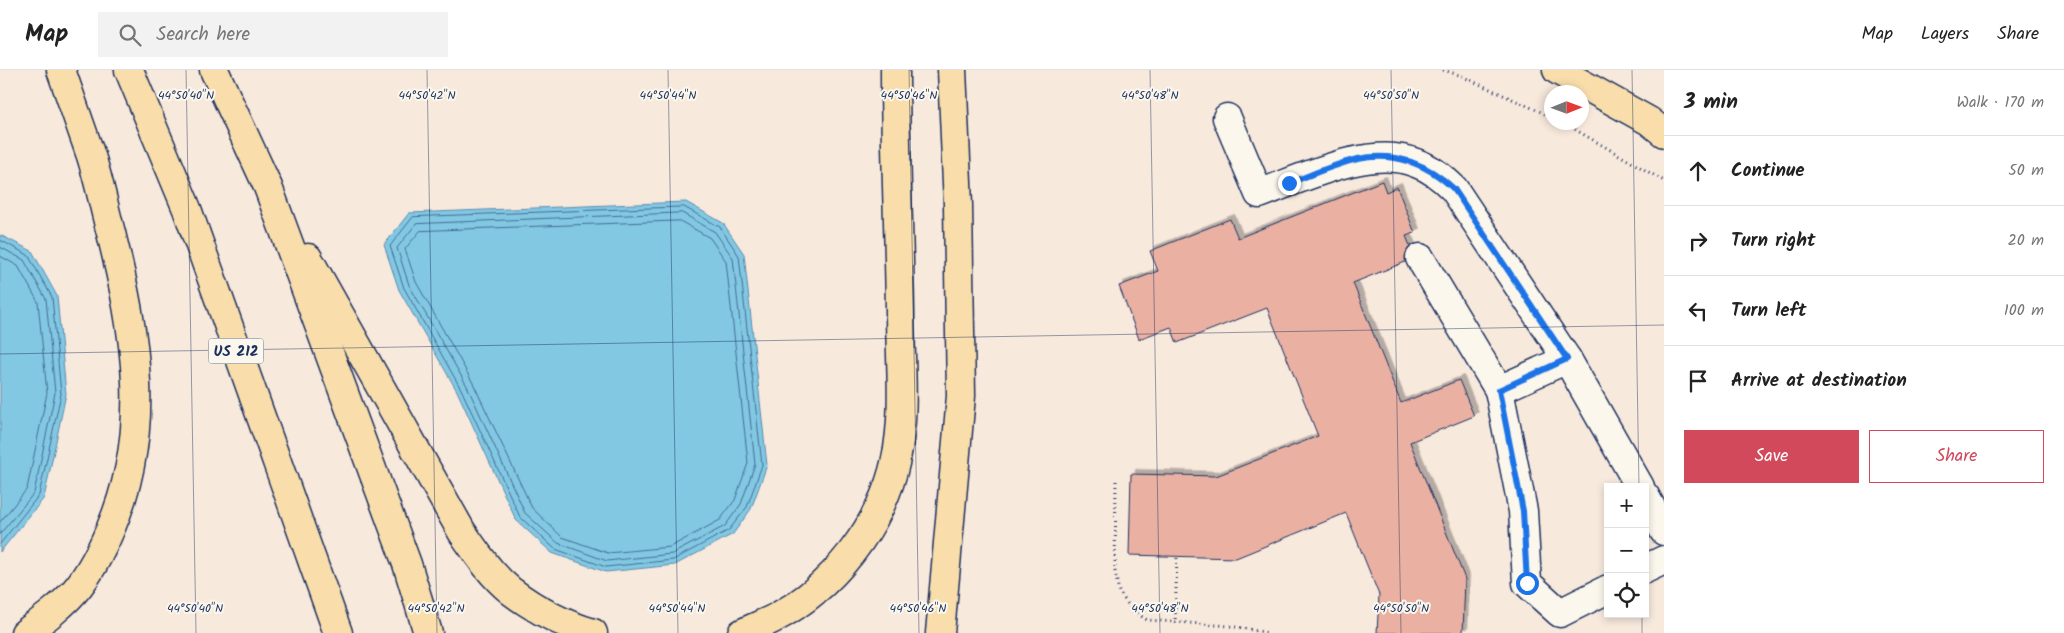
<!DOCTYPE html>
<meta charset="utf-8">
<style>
body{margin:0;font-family:Kalam,sans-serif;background:#f2f2f2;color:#222}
.controls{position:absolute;right:15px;bottom:15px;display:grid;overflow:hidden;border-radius:0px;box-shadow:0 2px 8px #0003}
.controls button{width:45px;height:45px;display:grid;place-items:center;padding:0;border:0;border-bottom:1px solid #e0e0e0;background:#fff;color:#222;font:25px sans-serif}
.compass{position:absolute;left:1544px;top:15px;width:45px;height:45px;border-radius:50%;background:#fff;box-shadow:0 2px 8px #0003;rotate:89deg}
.stop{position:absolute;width:15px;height:15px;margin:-11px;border:4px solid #1a73e8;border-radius:50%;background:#fff}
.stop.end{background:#1a73e8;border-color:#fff;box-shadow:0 1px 5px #0008}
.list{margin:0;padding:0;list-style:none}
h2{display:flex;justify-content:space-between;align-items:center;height:65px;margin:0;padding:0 20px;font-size:21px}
h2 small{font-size:16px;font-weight:400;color:#767676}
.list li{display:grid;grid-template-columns:32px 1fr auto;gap:15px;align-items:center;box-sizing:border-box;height:70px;padding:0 20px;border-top:1px solid #e0e0e0}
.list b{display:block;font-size:19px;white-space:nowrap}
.list em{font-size:16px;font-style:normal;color:#767676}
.actions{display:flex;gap:10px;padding:15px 20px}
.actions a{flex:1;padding:11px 0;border:1px solid #d1495b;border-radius:0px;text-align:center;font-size:18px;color:#d1495b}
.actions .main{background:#d1495b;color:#fff}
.icon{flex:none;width:28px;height:28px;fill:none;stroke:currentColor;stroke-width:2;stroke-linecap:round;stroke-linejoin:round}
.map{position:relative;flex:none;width:1664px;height:563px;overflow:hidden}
header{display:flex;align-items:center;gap:30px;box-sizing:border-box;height:70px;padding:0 25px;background:#fff;border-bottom:1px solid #e0e0e0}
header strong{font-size:24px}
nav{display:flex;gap:28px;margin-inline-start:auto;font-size:18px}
.search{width:350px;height:45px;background:#f2f2f2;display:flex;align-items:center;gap:12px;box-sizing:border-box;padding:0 18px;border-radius:0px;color:#767676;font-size:19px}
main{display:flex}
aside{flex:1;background:#fff}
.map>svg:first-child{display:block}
.water{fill:#82c8e3;stroke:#598bae}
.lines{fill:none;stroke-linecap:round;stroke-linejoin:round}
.shore{stroke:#446c93;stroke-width:1}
.building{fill:#eab1a3;stroke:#1b2f5e;filter:url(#shadow)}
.minor-casing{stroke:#1b2f5e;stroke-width:31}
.major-casing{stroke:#1b2f5e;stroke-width:31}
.highway-casing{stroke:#1b2f5e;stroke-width:31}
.path{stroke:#1b2f5e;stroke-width:3;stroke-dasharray:1 4;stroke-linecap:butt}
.minor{stroke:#fbf7ec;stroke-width:28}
.major{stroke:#f9deab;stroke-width:28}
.highway{stroke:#f9deab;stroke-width:28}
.route{stroke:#1a73e8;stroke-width:6}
.ticks{fill:none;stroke:#1b2f5e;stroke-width:1;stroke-opacity:0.45}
.labels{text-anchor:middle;stroke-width:4;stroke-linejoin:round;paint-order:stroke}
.shield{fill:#fbf7ec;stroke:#5e6b89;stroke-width:1}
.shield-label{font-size:15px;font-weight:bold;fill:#1b2f5e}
.ticks-label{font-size:12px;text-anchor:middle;fill:#1b2f5e;stroke:#fbf7ec;stroke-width:4;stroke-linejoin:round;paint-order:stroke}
</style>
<header>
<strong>Map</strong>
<div class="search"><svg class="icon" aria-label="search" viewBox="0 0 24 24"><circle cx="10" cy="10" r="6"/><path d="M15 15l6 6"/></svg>Search here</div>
<nav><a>Map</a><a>Layers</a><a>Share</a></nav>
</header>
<main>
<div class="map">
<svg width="1664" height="563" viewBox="0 0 1664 563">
<defs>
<filter id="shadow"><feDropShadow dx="4.5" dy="-4.5" stdDeviation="0" flood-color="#0004"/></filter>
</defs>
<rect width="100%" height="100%" fill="#f8e9dd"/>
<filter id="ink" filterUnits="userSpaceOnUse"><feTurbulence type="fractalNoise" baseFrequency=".02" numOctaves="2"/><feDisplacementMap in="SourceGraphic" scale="10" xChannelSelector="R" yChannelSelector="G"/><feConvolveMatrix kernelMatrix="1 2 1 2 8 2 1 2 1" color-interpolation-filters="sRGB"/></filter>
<g filter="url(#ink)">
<g class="water">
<polygon points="686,132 723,153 744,184 767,395 751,439 733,464 675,495 606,502 552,483 516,450 457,321 399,220 384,175 409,143"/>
<polygon points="0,165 32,181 57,226 66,324 44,428 0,482"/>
</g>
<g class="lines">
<g class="shore">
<polygon points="684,137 720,157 739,186 762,395 747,437 729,460 673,490 606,497 555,479 520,447 461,319 404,218 390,176 413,147"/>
<polygon points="682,143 715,162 733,188 755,394 741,434 725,456 672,484 607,491 558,473 525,443 467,316 409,215 397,178 416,154"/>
<polygon points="680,151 710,168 726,191 748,393 735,430 720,450 670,477 608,483 562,467 532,438 473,313 416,212 405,179 420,161"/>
<polyline points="0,170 28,185 52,227 61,324 39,425 0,474"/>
<polyline points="0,177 24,190 46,229 55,323 34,423 0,464"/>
<polyline points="0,186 18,196 38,232 47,323 27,419 0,452"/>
</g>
</g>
<polygon class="building" points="1382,111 1386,122 1397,117 1415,163 1406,166 1415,188 1353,213 1401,333 1459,310 1474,346 1410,372 1465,509 1463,563 1377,563 1379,525 1346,443 1236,488 1129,485 1131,404 1216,406 1318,366 1267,238 1177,273 1171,257 1139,269 1119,216 1158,201 1150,181 1230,149 1238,168"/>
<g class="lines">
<g class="minor-casing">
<g id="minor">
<path d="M1227,48L1259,124C1303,108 1371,74 1416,93C1431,98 1443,108 1454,119L1567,289L1640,417"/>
<polyline points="1420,188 1499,320"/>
<polyline points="1567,289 1499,320 1523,441 1527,513 1560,543 1608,519"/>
<polyline points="1645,426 1664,461"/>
<polyline points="1645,499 1664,490"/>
</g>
</g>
<g class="major-casing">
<polyline id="major" points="1557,0 1649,51 1664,63"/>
</g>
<g class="highway-casing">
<g id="highway">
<polyline points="129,0 187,139 338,563"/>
<polyline points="214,0 268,117 407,494 428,563"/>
<path d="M308,188L462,462C476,482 491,505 511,521C535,539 565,555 593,563"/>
<path d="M25,563C43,550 65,534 79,516C92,499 102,479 110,460C153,361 136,264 111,163C104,137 99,111 91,86C81,57 71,29 61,0"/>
<path d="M742,563C752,558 763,554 773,549C833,518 882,455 896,389C906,342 900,290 900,242C899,161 895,81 895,0"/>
<polyline points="940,563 961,326 958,135 952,0"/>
</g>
</g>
<g class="path">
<polyline points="1443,0 1459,5 1552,47"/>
<polyline points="1562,52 1664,111"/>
<polyline points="1116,411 1115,501 1119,522 1132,540 1147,550 1230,556 1269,563"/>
<polyline points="1175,554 1177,486"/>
</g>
<use href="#minor" class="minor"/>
<use href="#major" class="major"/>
<use href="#highway" class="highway"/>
</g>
</g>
<g class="lines" filter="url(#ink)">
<path class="route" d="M1289,113C1311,105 1335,94 1358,89C1395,81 1428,94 1454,119L1567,289L1499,320L1523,441L1527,513"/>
</g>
<path class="ticks" d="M186,0L196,563M427,0L437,563M668,0L678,563M909,0L919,563M1150,0L1160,563M1391,0L1401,563M1632,0L1639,417M0,284L1664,255M1642,544V563"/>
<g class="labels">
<rect class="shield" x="208.5" y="268.5" width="55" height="25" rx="4"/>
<g class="shield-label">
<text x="236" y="286">US 212</text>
</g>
</g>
<g class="ticks-label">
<text x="186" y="29">44°50'40"N</text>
<text x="427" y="29">44°50'42"N</text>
<text x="668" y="29">44°50'44"N</text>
<text x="909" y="29">44°50'46"N</text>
<text x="1150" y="29">44°50'48"N</text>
<text x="1391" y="29">44°50'50"N</text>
<text x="195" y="542">44°50'40"N</text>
<text x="436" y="542">44°50'42"N</text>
<text x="677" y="542">44°50'44"N</text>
<text x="918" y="542">44°50'46"N</text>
<text x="1160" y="542">44°50'48"N</text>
<text x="1401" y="542">44°50'50"N</text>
</g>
</svg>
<div class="controls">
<button>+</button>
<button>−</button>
<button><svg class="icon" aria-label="locate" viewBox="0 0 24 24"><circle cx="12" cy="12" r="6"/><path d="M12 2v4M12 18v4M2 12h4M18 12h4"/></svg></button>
</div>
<svg class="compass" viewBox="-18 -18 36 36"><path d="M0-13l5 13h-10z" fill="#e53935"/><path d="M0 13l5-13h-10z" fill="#767676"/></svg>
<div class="stop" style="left:1527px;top:513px"></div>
<div class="stop end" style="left:1289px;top:113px"></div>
</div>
<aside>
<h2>3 min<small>Walk · 170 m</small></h2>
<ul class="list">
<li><svg class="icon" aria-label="ahead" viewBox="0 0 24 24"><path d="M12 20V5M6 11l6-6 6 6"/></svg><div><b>Continue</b></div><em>50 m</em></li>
<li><svg class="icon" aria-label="right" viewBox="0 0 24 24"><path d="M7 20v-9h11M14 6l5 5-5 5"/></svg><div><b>Turn right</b></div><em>20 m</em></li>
<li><svg class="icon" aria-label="left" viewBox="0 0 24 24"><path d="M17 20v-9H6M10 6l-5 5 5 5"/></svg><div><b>Turn left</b></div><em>100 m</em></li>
<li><svg class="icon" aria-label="arrive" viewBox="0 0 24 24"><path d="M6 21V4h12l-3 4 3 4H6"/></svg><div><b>Arrive at destination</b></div></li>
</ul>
<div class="actions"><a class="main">Save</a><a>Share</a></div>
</aside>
</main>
